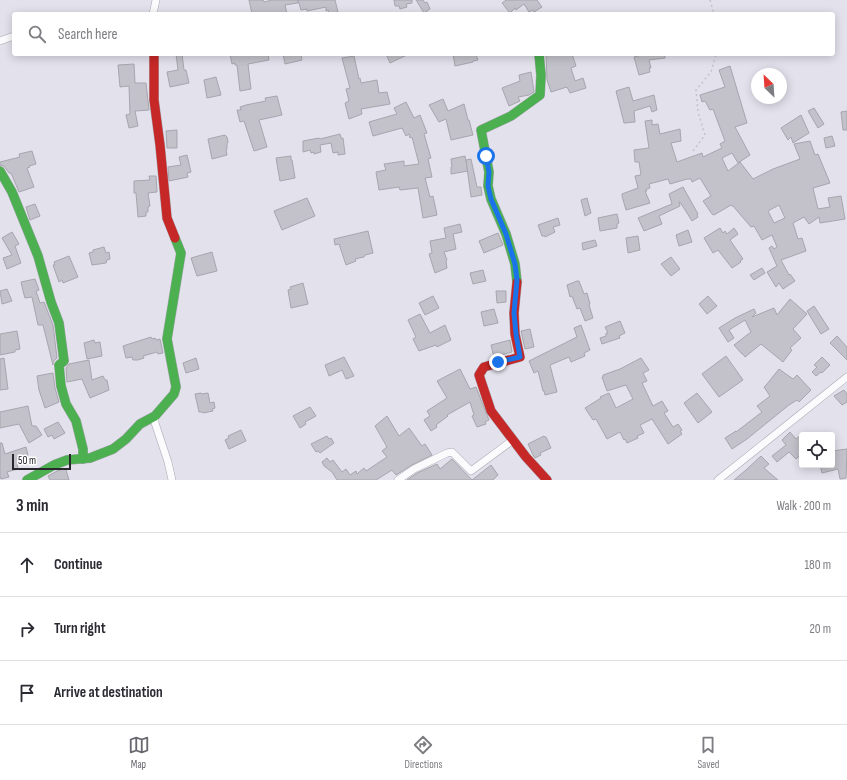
<!DOCTYPE html>
<meta charset="utf-8">
<style>
body{margin:0;font-family:"Sofia Sans Condensed",sans-serif;background:#f7f7f7;color:#2b2b33}
.controls{position:absolute;right:12px;bottom:12px;display:grid;overflow:hidden;border-radius:4px;box-shadow:0 2px 10px #0003}
.controls button{width:36px;height:36px;display:grid;place-items:center;padding:0;border:0;border-bottom:1px solid #e1e1e2;background:#fff;color:#2b2b33;font:20px sans-serif}
.compass{position:absolute;left:751px;top:68px;width:36px;height:36px;border-radius:50%;background:#fff;box-shadow:0 2px 10px #0003;rotate:335deg}
.scale{position:absolute;left:12px;bottom:10px;width:59px;box-sizing:border-box;padding-left:4px;border:2px solid #27272d;border-top:0;font-size:11px;line-height:14px;white-space:nowrap;color:#27272d;-webkit-text-stroke:3px #fff;paint-order:stroke}
.stop{position:absolute;width:12px;height:12px;margin:-9px;border:3px solid #1a73e8;border-radius:50%;background:#fff}
.stop.end{background:#1a73e8;border-color:#fff;box-shadow:0 1px 4px #0008}
.list{margin:0;padding:0;list-style:none}
h2{display:flex;justify-content:space-between;align-items:center;height:52px;margin:0;padding:0 16px;font-size:17px}
h2 small{font-size:13px;font-weight:400;color:#7c7c81}
.list li{display:grid;grid-template-columns:26px 1fr auto;gap:12px;align-items:center;box-sizing:border-box;height:64px;padding:0 16px;border-top:1px solid #e1e1e2}
.list b{display:block;font-size:15px;white-space:nowrap}
.list em{font-size:13px;font-style:normal;color:#7c7c81}
.icon{flex:none;width:22px;height:22px;fill:none;stroke:currentColor;stroke-width:2;stroke-linecap:round;stroke-linejoin:round}
.map{position:relative;flex:none;width:847px;height:480px;overflow:hidden}
.search{position:absolute;background:#fff;box-shadow:0 2px 10px #0003;left:12px;right:12px;top:12px;height:44px;display:flex;align-items:center;gap:10px;box-sizing:border-box;padding:0 14px;border-radius:4px;color:#7c7c81;font-size:15px}
.sheet{height:244px;background:#fff}
nav{display:flex;justify-content:space-around;align-items:center;box-sizing:border-box;height:56px;border-top:1px solid #e1e1e2;background:#fff;font-size:11px;color:#7c7c81}
nav a{display:grid;justify-items:center;gap:2px}
nav .on{color:#686870}
.map>svg:first-child{display:block}
.building{fill:#c3c2ca;stroke:#a7a6ae;fill-rule:evenodd}
.lines{fill:none;stroke-linecap:round;stroke-linejoin:round}
.street-casing{stroke:#a8a7b0;stroke-width:8}
.fast-casing{stroke:#a8a7b0;stroke-width:10}
.jam-casing{stroke:#a8a7b0;stroke-width:10}
.path{stroke:#c4c3c7;stroke-width:1.5;stroke-dasharray:2 3;stroke-linecap:butt}
.street{stroke:#fbfafc;stroke-width:7}
.fast{stroke:#4caf50;stroke-width:9}
.jam{stroke:#c62828;stroke-width:9}
.route{stroke:#1a73e8;stroke-width:5}
</style>
<div class="map">
<svg width="847" height="480" viewBox="0 0 847 480">
<rect width="100%" height="100%" fill="#e2e1ec"/>
<g class="building">
<polygon points="249,0 263,0 264,2 272,0 298,0 298,3 285,5 287,14 252,14"/>
<polygon points="298,0 335,0 338,12 329,14 328,10 326,11 326,7 307,11 307,9 301,10"/>
<polygon points="394,0 412,0 412,3 406,4 407,7 400,9 399,6 395,6"/>
<polygon points="416,0 423,0 425,3 427,2 430,9 424,13"/>
<polygon points="506,0 537,0 542,7 534,12 533,10 529,12 524,4 516,10 515,8 510,13 502,3"/>
<polygon points="176,54 182,54 184,70 186,70 189,83 170,87 167,72 178,70"/>
<polygon points="230,54 268,54 269,60 248,64 251,89 240,91 237,65 235,65 235,63 232,64"/>
<polygon points="283,54 301,54 302,60 285,64"/>
<polygon points="386,54 409,54 390,63"/>
<polygon points="453,54 476,54 478,60 473,61 473,62 455,66"/>
<polygon points="546,54 572,54 576,66 571,68 575,81 583,78 586,88 570,93 567,87 551,92 547,80"/>
<polygon points="645,54 665,54 665,58 649,60 651,68 649,68 650,72 639,75 634,57"/>
<polygon points="354,56 359,79 360,78 361,83 377,80 379,93 387,92 390,104 361,109 362,114 349,119 345,103 349,101 346,89 350,88 342,58"/>
<polygon points="134,64 135,83 146,83 149,110 135,111 138,126 129,128 126,115 130,114 129,86 120,87 118,65"/>
<path d="M730,66L747,123L735,127L750,155L738,163L732,153L722,158L728,171L740,162L753,179L773,169L800,159L794,144L810,141L815,155L818,154L830,183L813,188L818,209L830,207L828,198L841,196L845,219L820,223L819,217L809,224L804,217L793,223L798,239L802,238L806,251L781,260L789,275L790,274L795,281L783,289L779,283L776,287L767,272L777,266L769,248L772,246L774,249L777,247L772,235L762,240L754,226L751,227L733,206H732L731,205L714,215L712,214L703,201L711,196L700,178L692,182L691,179H687L670,184L668,179L649,184L650,188L646,189L647,191H645L650,203L626,210L622,196V194L638,188L635,176L641,175L639,162H635L634,150L649,148L645,121L652,120V125L658,124L660,134L680,129L681,141L671,143L677,162L702,153L703,157L722,148L720,144L725,141L713,109L710,110L705,101L702,102L700,95L725,87L719,70ZM779,205L785,218L774,223L768,211Z"/>
<polygon points="531,72 534,92 529,95 518,97 520,101 509,106 502,88 520,81 519,75"/>
<polygon points="216,77 221,95 207,98 204,80"/>
<polygon points="629,87 633,101 654,95 657,110 652,112 650,106 634,111 635,122 624,123 616,91"/>
<polygon points="277,96 282,115 259,120 267,147 254,151 244,121 240,122 237,110 241,110 240,107 246,105 266,101 265,98"/>
<polygon points="443,99 448,111 464,104 468,120 469,120 473,135 451,140 446,119 439,122 429,105"/>
<polygon points="406,102 414,118 420,115 427,133 424,134 431,158 428,159 432,177 425,178 430,197 433,196 437,215 423,218 418,188 400,190 399,187 379,190 376,172 386,170 384,164 404,161 404,166 419,164 412,137 410,138 409,134 406,136 402,128 373,136 369,122 397,114 394,108"/>
<polygon points="814,108 824,124 818,128 808,111"/>
<polygon points="847,111 847,130 843,130 841,112"/>
<polygon points="801,115 809,133 793,143 791,137 788,140 781,128"/>
<polygon points="177,130 177,148 167,148 166,131"/>
<polygon points="340,134 341,138 343,138 345,154 338,155 338,152 333,153 331,143 320,145 321,152 314,154 314,152 311,153 310,150 303,152 303,141 319,138 320,139"/>
<polygon points="225,135 227,137 228,142 227,144 227,149 226,150 227,155 212,159 208,139"/>
<polygon points="832,136 835,146 826,148 824,138"/>
<polygon points="32,151 36,164 29,166 30,167 27,168 34,187 19,192 11,173 9,173 4,166 0,165 0,162 20,157 19,154"/>
<polygon points="187,155 191,172 187,173 188,177 169,181 168,167 181,165 179,157"/>
<polygon points="291,156 291,160 292,160 295,178 280,181 276,158"/>
<polygon points="465,156 468,171 451,174 451,167 452,167 451,159"/>
<polygon points="471,159 477,187 481,187 482,195 471,197 466,160"/>
<polygon points="149,176 156,176 157,192 148,193 150,206 148,207 148,212 146,212 146,216 138,217 136,193 134,193 134,181 150,180"/>
<polygon points="683,187 698,214 697,215 698,217 692,221 680,202 679,202 680,206 659,216 662,224 644,231 638,218 672,204 669,194"/>
<polygon points="307,198 315,216 282,230 274,211"/>
<polygon points="587,198 591,213 585,216 581,200"/>
<polygon points="35,204 40,216 30,220 26,207"/>
<polygon points="617,214 619,223 617,224 617,228 600,231 598,218"/>
<polygon points="558,218 560,225 553,227 555,232 545,237 545,236 542,236 538,225"/>
<polygon points="460,224 462,232 453,234 456,249 444,252 447,260 446,261 447,268 435,273 429,254 432,253 430,241 446,238 444,228"/>
<polygon points="720,228 723,233 725,231 727,234 734,228 738,234 730,240 743,259 740,261 741,262 732,268 718,250 713,253 704,238"/>
<polygon points="688,230 692,242 679,246 676,235"/>
<polygon points="368,231 373,253 365,255 364,257 355,259 356,261 346,265 339,244 335,245 334,239"/>
<polygon points="12,232 19,244 15,246 21,263 7,269 3,258 12,255 2,238"/>
<polygon points="498,233 503,245 484,253 479,241"/>
<polygon points="638,236 640,250 628,253 626,238"/>
<polygon points="595,240 597,246 583,250 582,243"/>
<polygon points="104,247 106,253 109,252 110,259 107,260 106,263 92,265 89,253 93,252 93,250"/>
<polygon points="212,252 217,271 197,276 191,258"/>
<polygon points="69,256 78,277 63,283 62,280 59,282 53,265 55,265 54,262"/>
<polygon points="671,257 680,269 671,276 661,264"/>
<polygon points="762,268 765,273 754,280 750,275"/>
<polygon points="483,270 486,281 473,284 470,273"/>
<polygon points="35,279 39,290 36,291 40,303 44,302 53,325 57,358 53,362 53,365 43,325 38,325 32,297 25,298 23,291 21,282"/>
<polygon points="577,281 579,281 584,294 587,293 590,304 589,305 593,318 585,321 580,308 577,309 572,296 570,297 567,285"/>
<polygon points="303,283 308,304 291,308 288,290 291,289 290,287"/>
<polygon points="7,289 12,301 2,304 0,291"/>
<polygon points="496,291 506,291 506,302 497,303"/>
<polygon points="433,296 439,308 425,315 419,303"/>
<polygon points="708,296 717,306 707,314 699,304"/>
<polygon points="790,299 807,314 793,329 801,338 790,348 792,350 783,362 761,344 745,357 743,354 742,354 734,345 751,332 745,320 729,330 734,338 728,342 719,328 735,318 754,309 756,313 752,317 774,308 777,315"/>
<polygon points="814,306 829,329 821,334 807,311"/>
<polygon points="494,309 498,323 484,326 481,312"/>
<polygon points="420,314 430,333 445,325 451,340 437,347 436,345 419,351 413,339 416,337 408,320"/>
<polygon points="620,321 625,333 619,336 620,338 602,344 600,338 606,336 606,333 608,333 605,327"/>
<polygon points="581,325 590,350 584,353 585,356 571,362 569,357 550,365 557,392 545,395 544,391 543,391 538,371 534,373 529,361 577,337 574,328"/>
<polygon points="530,329 534,347 525,349 521,331"/>
<polygon points="17,331 20,349 15,350 15,352 0,355 0,334"/>
<polygon points="837,336 847,347 847,360 830,343"/>
<polygon points="151,337 152,339 155,338 156,340 160,339 163,353 158,354 157,352 143,356 144,358 138,360 133,360 132,357 126,358 123,346"/>
<polygon points="94,340 95,343 100,342 102,356 87,359 84,343"/>
<polygon points="510,340 512,352 494,357 491,345"/>
<polygon points="726,356 743,380 719,397 702,374"/>
<polygon points="344,357 354,376 346,379 342,370 329,376 325,365"/>
<polygon points="822,357 830,365 822,373 821,372 816,376 812,372 817,367 814,365"/>
<polygon points="4,358 8,389 0,390 0,359"/>
<polygon points="196,358 199,369 186,373 183,363"/>
<polygon points="641,358 649,370 643,373 647,381 642,383 653,406 662,401 668,411 664,413 673,427 678,424 682,430 680,431 682,434 668,444 652,419 640,425 644,433 637,436 638,438 627,443 625,439 624,440 620,432 607,439 596,419 593,420 585,408 601,398 600,397 609,393 616,408 633,399 626,385 607,391 602,377 603,377 603,375 620,369"/>
<polygon points="89,360 92,380 103,376 105,380 107,380 109,390 90,398 82,379 67,382 66,368 69,364"/>
<polygon points="460,369 470,389 476,387 489,420 485,422 486,424 477,427 472,416 474,415 470,402 447,415 448,416 436,425 437,427 431,431 424,420 430,416 427,411 447,398 437,381"/>
<polygon points="779,369 793,379 797,375 811,390 799,402 797,400 789,405 747,439 732,449 725,438 736,431 736,432 762,412 757,406 770,396 764,387 767,384"/>
<polygon points="53,373 55,388 59,402 45,408 39,390 37,376"/>
<polygon points="844,390 847,394 847,402 842,405 834,396"/>
<polygon points="201,393 202,394 208,393 210,403 214,402 215,408 212,409 213,411 203,413 202,412 199,412 195,394"/>
<polygon points="697,393 712,412 698,423 684,403"/>
<polygon points="28,406 32,426 36,426 42,435 29,443 19,424 0,428 0,412"/>
<polygon points="310,407 316,416 305,422 306,424 300,428 293,416"/>
<polygon points="387,416 399,436 409,428 422,446 425,444 432,455 412,465 396,475 392,470 376,480 337,480 332,472 324,466 322,462 327,458 330,462 333,460 342,472 346,469 350,475 356,471 357,474 364,468 366,471 387,457 382,451 387,447 375,426"/>
<polygon points="58,422 65,433 54,439 52,435 48,437 44,429"/>
<polygon points="241,430 246,441 229,449 225,440 229,438 228,436"/>
<polygon points="790,432 796,439 802,434 802,454 796,459 789,452 777,462 772,456 786,445 782,440"/>
<polygon points="327,436 329,439 331,438 334,443 320,453 318,451 316,452 311,444"/>
<polygon points="544,436 545,437 546,437 551,448 540,453 541,455 535,458 533,455 528,444"/>
<polygon points="0,443 2,443 5,454 26,447 28,455 17,458 19,463 17,464 18,469 7,472 9,477 1,479 0,476"/>
<polygon points="847,449 846,478 840,479 838,469 822,473 820,465 832,465 832,451"/>
<polygon points="761,456 769,464 764,468 778,480 734,480 746,470"/>
<polygon points="452,459 472,480 491,465 498,475 493,480 407,480 417,473 437,464 440,469"/>
<polygon points="63,469 66,470 69,480 50,480 48,476 57,471"/>
</g>
<g class="lines">
<g class="street-casing">
<g id="street">
<polyline points="153,14 156,0"/>
<polyline points="0,41 14,36"/>
<polyline points="155,416 155,423 168,462 172,480"/>
<polyline points="398,480 414,469 447,453 452,452 471,471 513,440"/>
<polyline points="718,480 847,377"/>
</g>
</g>
<g class="fast-casing">
<g id="fast">
<polyline points="0,171 12,192 38,256 51,302 59,323 64,361 59,365 61,386 66,404 76,421 83,449 83,459"/>
<polyline points="517,282 515,264 506,234 491,199 488,186 489,172 481,130 511,116 540,95 541,75 539,54"/>
<polyline points="27,480 54,465 67,460 90,458 113,449 126,439 140,424 155,416 174,394 176,387 167,339 181,253 175,238"/>
</g>
</g>
<g class="jam-casing">
<g id="jam">
<polyline points="154,54 154,100 160,145 167,218 175,238"/>
<polyline points="517,282 514,313 515,334 520,357 484,367 479,375 491,411 526,457 547,480"/>
</g>
</g>
<g class="path">
<polyline points="710,0 714,14"/>
<polyline points="693,151 705,135 698,112 696,90 711,72 716,54"/>
</g>
<use href="#street" class="street"/>
<use href="#fast" class="fast"/>
<use href="#jam" class="jam"/>
</g>
<g class="lines">
<polyline class="route" points="486,156 489,172 488,186 491,199 506,234 515,264 517,280 514,313 516,334 520,357 498,362"/>
</g>
</svg>
<div class="controls">
<button><svg class="icon" aria-label="locate" viewBox="0 0 24 24"><circle cx="12" cy="12" r="6"/><path d="M12 2v4M12 18v4M2 12h4M18 12h4"/></svg></button>
</div>
<svg class="compass" viewBox="-18 -18 36 36"><path d="M0-13l5 13h-10z" fill="#e53935"/><path d="M0 13l5-13h-10z" fill="#7c7c81"/></svg>
<div class="scale">50 m</div>
<div class="stop" style="left:486px;top:156px"></div>
<div class="stop end" style="left:498px;top:362px"></div>
<div class="search"><svg class="icon" aria-label="search" viewBox="0 0 24 24"><circle cx="10" cy="10" r="6"/><path d="M15 15l6 6"/></svg>Search here</div>
</div>
<section class="sheet">
<h2>3 min<small>Walk · 200 m</small></h2>
<ul class="list">
<li><svg class="icon" aria-label="ahead" viewBox="0 0 24 24"><path d="M12 20V5M6 11l6-6 6 6"/></svg><div><b>Continue</b></div><em>180 m</em></li>
<li><svg class="icon" aria-label="right" viewBox="0 0 24 24"><path d="M7 20v-9h11M14 6l5 5-5 5"/></svg><div><b>Turn right</b></div><em>20 m</em></li>
<li><svg class="icon" aria-label="arrive" viewBox="0 0 24 24"><path d="M6 21V4h12l-3 4 3 4H6"/></svg><div><b>Arrive at destination</b></div></li>
</ul>
</section>
<nav>
<a class="on"><svg class="icon" aria-label="map" viewBox="0 0 24 24"><path d="M3 6l6-2 6 2 6-2v14l-6 2-6-2-6 2zM9 4v14M15 6v14"/></svg>Map</a>
<a><svg class="icon" aria-label="directions" viewBox="0 0 24 24"><path d="M12 3l9 9-9 9-9-9zM9 14v-3h6M13 9l2 2-2 2"/></svg>Directions</a>
<a><svg class="icon" aria-label="saved" viewBox="0 0 24 24"><path d="M7 4h10v16l-5-4-5 4z"/></svg>Saved</a>
</nav>
